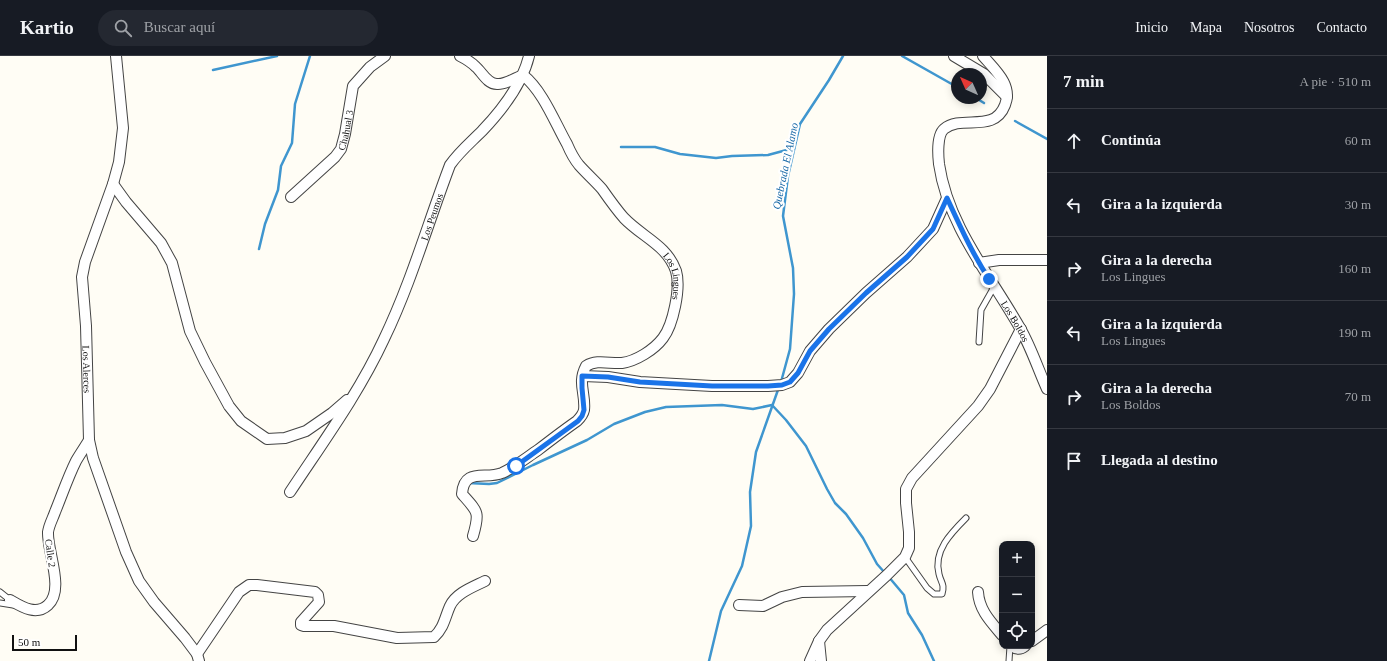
<!DOCTYPE html>
<html lang="es">
<meta charset="utf-8">
<style>
body{margin:0;font-family:Georgia,serif;background:#242831;color:#f1f3f6}
.controls{position:absolute;right:12px;bottom:12px;display:grid;overflow:hidden;border-radius:8px;box-shadow:0 2px 10px #0003}
.controls button{width:36px;height:36px;display:grid;place-items:center;padding:0;border:0;border-bottom:1px solid #363941;background:#171b24;color:#f1f3f6;font:20px sans-serif}
.compass{position:absolute;left:951px;top:12px;width:36px;height:36px;border-radius:50%;background:#171b24;box-shadow:0 2px 10px #0003;rotate:315deg}
.scale{position:absolute;left:12px;bottom:10px;width:65px;box-sizing:border-box;padding-left:4px;border:2px solid #111;border-top:0;font-size:11px;line-height:14px;white-space:nowrap;color:#111;-webkit-text-stroke:3px #fff;paint-order:stroke}
.stop{position:absolute;width:12px;height:12px;margin:-9px;border:3px solid #1a73e8;border-radius:50%;background:#fff}
.stop.end{background:#1a73e8;border-color:#fff;box-shadow:0 1px 4px #0008}
.list{margin:0;padding:0;list-style:none}
h2{display:flex;justify-content:space-between;align-items:center;height:52px;margin:0;padding:0 16px;font-size:17px}
h2 small{font-size:13px;font-weight:400;color:#9ea1a6}
.list li{display:grid;grid-template-columns:26px 1fr auto;gap:12px;align-items:center;box-sizing:border-box;height:64px;padding:0 16px;border-top:1px solid #363941}
.list b{display:block;font-size:15px;white-space:nowrap}
.list p{margin:0;font-size:13px;white-space:nowrap;color:#9ea1a6}
.list em{font-size:13px;font-style:normal;color:#9ea1a6}
.icon{flex:none;width:22px;height:22px;fill:none;stroke:currentColor;stroke-width:2;stroke-linecap:round;stroke-linejoin:round}
.map{position:relative;flex:none;width:1047px;height:605px;overflow:hidden}
header{display:flex;align-items:center;gap:24px;box-sizing:border-box;height:56px;padding:0 20px;background:#171b24;border-bottom:1px solid #363941}
header strong{font-size:19px}
nav{display:flex;gap:22px;margin-inline-start:auto;font-size:14px}
.search{width:280px;height:36px;background:#242831;display:flex;align-items:center;gap:10px;box-sizing:border-box;padding:0 14px;border-radius:22px;color:#9ea1a6;font-size:15px}
main{display:flex}
aside{flex:1;background:#171b24}
.map>svg:first-child{display:block}
.lines{fill:none;stroke-linecap:round;stroke-linejoin:round}
.stream{stroke:#3f96cf;stroke-width:2.5}
.service-casing{stroke:#444;stroke-width:7}
.minor-casing{stroke:#444;stroke-width:12}
.service{stroke:#fff;stroke-width:5}
.minor{stroke:#fff;stroke-width:10}
.route{stroke:#1a73e8;stroke-width:5}
.labels{text-anchor:middle;stroke-width:4;stroke-linejoin:round;paint-order:stroke}
.street-label{font-size:10px;fill:#111;stroke:#fff}
.water-label{font-size:11px;font-style:italic;fill:#1768a6;stroke:#fff}
</style>
<header>
<strong>Kartio</strong>
<div class="search"><svg class="icon" aria-label="search" viewBox="0 0 24 24"><circle cx="10" cy="10" r="6"/><path d="M15 15l6 6"/></svg>Buscar aquí</div>
<nav><a>Inicio</a><a>Mapa</a><a>Nosotros</a><a>Contacto</a></nav>
</header>
<main>
<div class="map">
<svg width="1047" height="605" viewBox="0 0 1047 605">
<rect width="100%" height="100%" fill="#fffdf5"/>
<g class="lines">
<g class="stream">
<polyline points="902,0 957,31"/>
<polyline points="213,14 277,0"/>
<polyline points="976,42 984,47"/>
<polyline points="1015,65 1047,83"/>
<polyline points="621,91 655,91 680,98 716,102 732,100 768,99 794,92"/>
<polyline points="259,193 265,168 278,134 281,110 292,87 295,48 310,0"/>
<polyline points="781,326 790,293 794,238 793,212 783,160 788,120 800,68 829,24 843,0"/>
<polyline points="468,427 489,428 497,427 533,409 587,384 614,368 645,356 666,351 722,349 753,353 772,349 786,364 806,390 827,433 835,447 846,458 863,482 877,508 885,517"/>
<polyline points="888,520 904,539 908,557 922,579 934,605"/>
<polyline points="709,605 721,555 742,510 751,470 750,436 756,396 779,331"/>
</g>
<g class="service-casing">
<g id="service">
<polyline points="979,286 981,254 994,231"/>
<path d="M905,501L927,532L934,538H942C945,528 941,527 939,518C933,495 951,477 966,462"/>
<polyline points="0,536 10,544"/>
<polyline points="0,547 13,549"/>
<polyline points="1009,605 1010,590"/>
</g>
</g>
<g class="minor-casing">
<g id="minor">
<path id="s1" d="M116,0L123,72L119,106L113,128L85,206L82,221L86,270L89,384L93,402L126,496L139,525L154,546L185,582L197,598L199,605"/>
<path id="s2" d="M460,0C466,3 471,6 476,11C482,16 487,28 497,28C505,29 515,22 523,19C543,35 555,67 567,88C570,95 574,103 579,109C586,117 595,125 602,133C609,143 616,153 624,162C642,181 667,189 676,215C681,232 673,269 663,282C654,294 636,305 622,307C610,308 597,303 586,310C577,327 586,338 584,354C583,359 580,362 577,365C564,374 551,384 538,394C526,402 515,411 502,417C485,424 464,411 462,438C478,456 480,456 473,480"/>
<polyline points="954,0 984,18 1007,41"/>
<path id="s3" d="M983,0C995,14 1013,29 1005,49C994,78 962,58 944,73C937,79 938,99 939,108C948,170 990,219 1020,272C1031,291 1038,313 1047,333"/>
<polyline points="113,128 126,146 161,187 172,207 190,275 205,306 229,350 241,365 267,383 285,382 306,375 332,357 347,344"/>
<path id="s4" d="M291,141L335,101L341,93L345,78L353,30L370,11L385,0"/>
<polyline points="979,207 999,204 1047,204"/>
<polyline points="583,320 608,321 640,326 712,330 768,330 782,329 790,326 798,317 810,295 829,273 866,237 907,201 933,173 947,142"/>
<path id="s5" d="M290,436C323,386 359,337 384,283C411,227 428,167 450,109C459,96 470,87 482,75C502,54 522,29 529,0"/>
<path d="M978,536C979,554 991,566 1002,579"/>
<path d="M10,544C22,551 36,560 48,549C65,534 47,495 48,476C49,469 53,462 55,456C62,439 68,421 76,405C80,398 85,391 89,384"/>
<polyline points="739,549 763,550 782,541 802,536 868,535"/>
<polyline points="819,585 821,605"/>
<polyline points="1032,585 1047,574"/>
<path d="M1012,590C1017,594 1020,594 1025,590"/>
<path d="M197,598L239,536L249,529H257L315,536L318,539L319,546L301,566V569L304,570H334L397,582L434,581C444,572 445,561 450,550C456,537 473,531 485,525"/>
<polyline points="810,605 819,585 827,574 887,519 905,501 909,492 909,476 906,447 906,433 912,422 978,350 990,333 1021,273"/>
</g>
</g>
<use href="#service" class="service"/>
<use href="#minor" class="minor"/>
</g>
<g class="lines">
<path class="route" d="M516,410L578,365L582,360L584,354L582,332V320L608,321L640,326L712,330H768L782,329L790,326L798,317L810,295L829,273L866,237L907,201L933,173L947,142C960,170 972,197 989,223"/>
</g>
<g class="labels">
<g class="street-label">
<text dy="4" stroke="none"><textPath href="#s4" startOffset="89">Chahual 3</textPath></text>
<text dy="4" stroke="none"><textPath href="#s5" startOffset="311">Los Peumos</textPath></text>
<text dy="4" stroke="none"><textPath href="#s2" startOffset="331">Los Lingues</textPath></text>
<text dy="4" stroke="none"><textPath href="#s3" startOffset="339">Los Boldos</textPath></text>
<text dy="4" stroke="none"><textPath href="#s1" startOffset="320">Los Alerces</textPath></text>
<text transform="translate(51 497) rotate(82)" y="4">Calle 2</text>
</g>
<g class="water-label">
<text transform="translate(785 110) rotate(-78)" y="4">Quebrada El Alamo</text>
</g>
</g>
</svg>
<div class="controls">
<button>+</button>
<button>−</button>
<button><svg class="icon" aria-label="locate" viewBox="0 0 24 24"><circle cx="12" cy="12" r="6"/><path d="M12 2v4M12 18v4M2 12h4M18 12h4"/></svg></button>
</div>
<svg class="compass" viewBox="-18 -18 36 36"><path d="M0-13l5 13h-10z" fill="#e53935"/><path d="M0 13l5-13h-10z" fill="#9ea1a6"/></svg>
<div class="scale">50 m</div>
<div class="stop" style="left:516px;top:410px"></div>
<div class="stop end" style="left:989px;top:223px"></div>
</div>
<aside>
<h2>7 min<small>A pie · 510 m</small></h2>
<ul class="list">
<li><svg class="icon" aria-label="ahead" viewBox="0 0 24 24"><path d="M12 20V5M6 11l6-6 6 6"/></svg><div><b>Continúa</b></div><em>60 m</em></li>
<li><svg class="icon" aria-label="left" viewBox="0 0 24 24"><path d="M17 20v-9H6M10 6l-5 5 5 5"/></svg><div><b>Gira a la izquierda</b></div><em>30 m</em></li>
<li><svg class="icon" aria-label="right" viewBox="0 0 24 24"><path d="M7 20v-9h11M14 6l5 5-5 5"/></svg><div><b>Gira a la derecha</b><p>Los Lingues</p></div><em>160 m</em></li>
<li><svg class="icon" aria-label="left" viewBox="0 0 24 24"><path d="M17 20v-9H6M10 6l-5 5 5 5"/></svg><div><b>Gira a la izquierda</b><p>Los Lingues</p></div><em>190 m</em></li>
<li><svg class="icon" aria-label="right" viewBox="0 0 24 24"><path d="M7 20v-9h11M14 6l5 5-5 5"/></svg><div><b>Gira a la derecha</b><p>Los Boldos</p></div><em>70 m</em></li>
<li><svg class="icon" aria-label="arrive" viewBox="0 0 24 24"><path d="M6 21V4h12l-3 4 3 4H6"/></svg><div><b>Llegada al destino</b></div></li>
</ul>
</aside>
</main>
